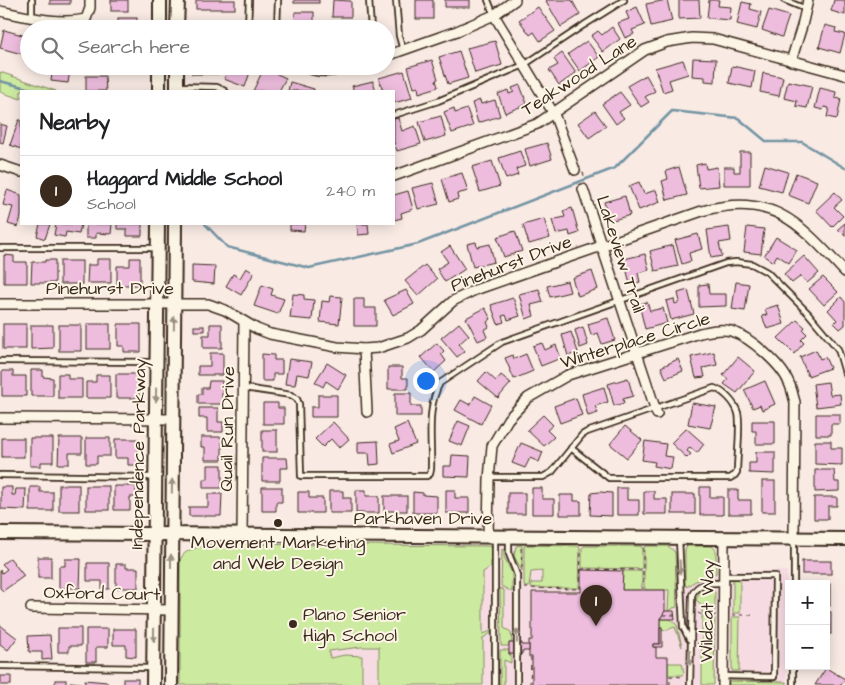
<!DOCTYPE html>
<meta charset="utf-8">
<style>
body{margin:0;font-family:"Architects Daughter",sans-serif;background:#f2f2f2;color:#202124}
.controls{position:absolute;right:15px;bottom:15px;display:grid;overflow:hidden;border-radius:0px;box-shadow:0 2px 12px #0003}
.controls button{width:45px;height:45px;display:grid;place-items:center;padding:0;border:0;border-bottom:1px solid #e0e0e0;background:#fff;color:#202124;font:25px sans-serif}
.you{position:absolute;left:425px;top:380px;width:18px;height:18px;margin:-12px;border:4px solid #fff;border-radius:50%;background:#1a73e8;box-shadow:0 0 0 8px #1a73e833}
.badge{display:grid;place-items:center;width:32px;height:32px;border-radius:50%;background:#3b2a1e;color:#fff;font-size:16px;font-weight:700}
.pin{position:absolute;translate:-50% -41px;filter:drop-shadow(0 1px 2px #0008)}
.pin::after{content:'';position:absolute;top:26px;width:18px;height:15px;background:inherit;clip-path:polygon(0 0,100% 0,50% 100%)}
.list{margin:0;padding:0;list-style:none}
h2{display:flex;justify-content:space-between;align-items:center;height:65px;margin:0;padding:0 20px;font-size:21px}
h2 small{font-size:16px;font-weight:400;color:#757577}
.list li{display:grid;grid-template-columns:32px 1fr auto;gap:15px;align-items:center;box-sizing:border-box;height:70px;padding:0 20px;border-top:1px solid #e0e0e0}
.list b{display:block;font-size:19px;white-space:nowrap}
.list p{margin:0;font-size:16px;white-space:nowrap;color:#757577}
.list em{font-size:16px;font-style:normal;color:#757577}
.icon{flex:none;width:28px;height:28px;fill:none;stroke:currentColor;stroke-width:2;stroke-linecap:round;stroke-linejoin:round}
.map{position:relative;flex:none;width:845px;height:685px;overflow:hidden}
.search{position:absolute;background:#fff;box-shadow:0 2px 12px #0003;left:20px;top:20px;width:375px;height:55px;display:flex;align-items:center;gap:12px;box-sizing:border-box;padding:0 18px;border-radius:28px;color:#757577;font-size:19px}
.panel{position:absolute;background:#fff;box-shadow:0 2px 12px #0003;left:20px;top:90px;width:375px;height:135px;border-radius:0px}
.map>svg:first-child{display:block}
.built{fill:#f6dce2}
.green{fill:#cdeaa1;stroke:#848a60}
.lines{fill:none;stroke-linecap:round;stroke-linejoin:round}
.stream{stroke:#7394a3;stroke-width:2.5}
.building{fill:#eebdde;stroke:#3b2a1e}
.lane-casing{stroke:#3b2a1e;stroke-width:8}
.street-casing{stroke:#3b2a1e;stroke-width:12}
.secondary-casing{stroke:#3b2a1e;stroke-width:16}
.path{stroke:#3b2a1e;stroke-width:1;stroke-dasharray:4 4;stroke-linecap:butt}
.lane{stroke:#fcf5e5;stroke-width:4.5}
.street{stroke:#fcf5e5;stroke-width:9}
.secondary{stroke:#fcf5e5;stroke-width:12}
.oneway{fill:#9c9082}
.poi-dot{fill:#3b2a1e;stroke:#fcf5e5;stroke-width:2}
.labels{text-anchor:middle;stroke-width:4;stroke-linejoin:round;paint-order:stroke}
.street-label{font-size:18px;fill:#3b2a1e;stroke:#fcf5e5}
.poi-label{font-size:18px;fill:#3b2a1e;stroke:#fcf5e5}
</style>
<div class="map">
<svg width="845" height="685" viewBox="0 0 845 685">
<rect width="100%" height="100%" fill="#f9eae4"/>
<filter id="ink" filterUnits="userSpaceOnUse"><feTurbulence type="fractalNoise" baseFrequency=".02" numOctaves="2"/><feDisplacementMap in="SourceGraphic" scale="10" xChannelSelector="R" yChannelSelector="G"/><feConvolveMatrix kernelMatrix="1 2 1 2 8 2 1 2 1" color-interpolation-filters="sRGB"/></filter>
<g filter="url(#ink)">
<polygon class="built" points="406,546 714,548 715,570 787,571 786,682 714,681 713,685 181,685"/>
<g class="green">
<polygon points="0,72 56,91 21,91 21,99 0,92"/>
<path d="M213,544L489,546L491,549V567L483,572V634L491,631V633L483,638V685H379V647H361L329,651L330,658L345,655L362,656V685H180V561C184,547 200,548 213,544Z"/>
<polygon points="521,545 522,546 522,571 514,556 516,546"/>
<polygon points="525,545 578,546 580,548 579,588 531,588 531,583 542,583 542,571 531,572 529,587 525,587 524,586 524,547"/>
<polygon points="584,546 640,546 642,547 642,569 582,568 582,548"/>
<polygon points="646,546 668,546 675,552 677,607 673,608 670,611 668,611 669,590 646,590 644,586 644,547"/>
<path d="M687,546H712L716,550V573C706,581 699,576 687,587L685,584V550Z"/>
<polygon points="502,549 504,550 504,557 512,573 512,592 501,586"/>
<polygon points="623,571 642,571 642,586 640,590 622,590"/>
<rect x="733" y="579" width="7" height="34"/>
<polygon points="500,588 504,590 504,628 511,632 512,643 509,643 509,646 501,646"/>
<polygon points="706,589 713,590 715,592 715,611 712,613 702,613 702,605 696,600 699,592"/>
<polygon points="702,616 713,616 715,619 714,685 702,685"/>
<polygon points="732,617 740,617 739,671 732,671"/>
<polygon points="660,619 670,619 677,625 682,647 675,627 662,631 662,627 660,627"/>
<polygon points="500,650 509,650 509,654 511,654 511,663 504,660 504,685 500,685"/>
<polygon points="668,663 682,663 684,673 682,675 668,675"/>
<polygon points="729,681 786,682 786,685 729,685"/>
</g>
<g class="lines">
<g class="stream">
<polyline points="0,81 38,91"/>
<polyline points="205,224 227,247 309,268 418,244 615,168 672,111 738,118 767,142 802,142 845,168"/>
</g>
</g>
<g class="building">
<rect x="50" y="0" width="20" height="4"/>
<rect x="111" y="0" width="17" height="11"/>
<rect x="196" y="0" width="39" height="9"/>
<rect x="294" y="0" width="25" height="3"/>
<polygon points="333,0 351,1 351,17 332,17"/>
<rect x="416" y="0" width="17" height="19"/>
<rect x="445" y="0" width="25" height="7"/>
<polygon points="547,0 572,0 580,15 561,27 546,1"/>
<polygon points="667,0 672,21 651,26 646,4"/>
<polygon points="679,0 699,0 700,18 679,19"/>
<polygon points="709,0 719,0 718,6 731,7 730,20 707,18"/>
<polygon points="834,0 845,0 845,15 831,11"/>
<polygon points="742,2 751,4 750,9 761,12 757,29 737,24"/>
<polygon points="538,7 555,31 540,41 534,32 530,35 519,20"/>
<polygon points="637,7 645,25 632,30 634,34 625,38 618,23 629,19 626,12"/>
<polygon points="769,10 789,16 782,37 762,30"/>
<polygon points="295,12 314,12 314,26 294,26"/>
<rect x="118" y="18" width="19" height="11"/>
<polygon points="825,25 836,28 835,32 845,34 840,53 819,47"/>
<polygon points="612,27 620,39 603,52 591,36 598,31 602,35"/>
<polygon points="4,30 26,36 22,54 0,48"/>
<polygon points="495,41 502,65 475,73 467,48"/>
<polygon points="587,41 599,57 580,71 568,54"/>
<polygon points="29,43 29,61 25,60"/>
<polygon points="459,51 468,78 448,84 439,57"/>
<polygon points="562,53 576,73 559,85 549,70 558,65 554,59"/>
<polygon points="693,58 716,59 715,82 705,81 705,77 692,76"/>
<polygon points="432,60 438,79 436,80 438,87 419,93 418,87 414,88 408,67"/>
<polygon points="683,60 688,74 669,80 672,89 663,92 655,68"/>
<polygon points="53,66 63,66 62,69 70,70 68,83 51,81"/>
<rect x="192" y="66" width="26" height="8"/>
<polygon points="229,66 252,66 245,87 224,79"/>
<polygon points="732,66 755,71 752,88 729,83"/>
<polygon points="264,68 286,78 279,91 253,91"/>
<polygon points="404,71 412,98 394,103 394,91 383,91 379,78"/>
<polygon points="763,73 783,77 779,96 760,92"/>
<polygon points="646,75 655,91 645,97 649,102 641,107 627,86"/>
<polygon points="86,76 105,76 106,91 86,91"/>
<polygon points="373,81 376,91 354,91 352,86"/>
<polygon points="788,81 812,86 807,108 796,106 797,101 784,98"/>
<polygon points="290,82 314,89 314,91 288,91"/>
<polygon points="520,85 527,104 505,113 498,94 508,90 509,94 514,92 512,88"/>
<polygon points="820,88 836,92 835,98 841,99 837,119 827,117 829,108 824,107 823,110 815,108"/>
<polygon points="620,92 630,105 619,112 624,118 616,124 602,104"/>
<polygon points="480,100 481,104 495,100 500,116 478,123 472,103"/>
<polygon points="454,108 455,113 467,109 473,126 452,133 444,112"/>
<polygon points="595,111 606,126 589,138 578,123"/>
<polygon points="441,116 446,136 425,142 419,122"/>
<polygon points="398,118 402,131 415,126 421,144 397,151 394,142 394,119"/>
<polygon points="19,120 21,120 21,149 10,145"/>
<polygon points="0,124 7,126 3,143 0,142"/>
<polygon points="547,143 552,159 530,166 525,149"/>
<polygon points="520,151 525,166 516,169 518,175 506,179 499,158"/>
<polygon points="740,152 750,152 750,185 724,185 724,167 734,167 734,172 740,172"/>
<polygon points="492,161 500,186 480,192 472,167"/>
<polygon points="705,163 706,169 717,167 719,186 699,188 696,165"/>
<polygon points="765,165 788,172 782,192 759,186"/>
<polygon points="679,167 687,195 667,200 662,181 668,179 666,171"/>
<polygon points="462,173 468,191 457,194 458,199 449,202 442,179"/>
<polygon points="796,173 817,181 808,203 788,195"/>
<polygon points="639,182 644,194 656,190 660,202 639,210 629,186"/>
<polygon points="433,183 439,204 418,209 412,188"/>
<polygon points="7,190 21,195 21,217 18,227 8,224 13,207 3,205"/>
<polygon points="408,191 413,209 401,213 402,218 394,220 394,195"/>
<polygon points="835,192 842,200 834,207 843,216 832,227 816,210"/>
<polygon points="625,196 630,215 610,221 604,202"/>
<polygon points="572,208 579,233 570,236 569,231 556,234 552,220 565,217 563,211"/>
<polygon points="544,219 550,238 529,244 523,225"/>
<polygon points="845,223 845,236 838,229"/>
<polygon points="40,224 50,224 45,239 37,236"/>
<polygon points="56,224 81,224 79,234 66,232 65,237 54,235"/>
<polygon points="86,224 112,224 111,234 96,233 96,238 86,238"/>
<polygon points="117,224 142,224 142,236 127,236 127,229 117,229"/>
<polygon points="290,224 305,224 304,231 290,230"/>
<polygon points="357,224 368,224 369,234 358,235"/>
<polygon points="729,227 731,241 719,243 722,256 711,258 707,230"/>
<polygon points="747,227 764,229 761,254 744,252"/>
<polygon points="515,231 522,251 504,257 497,237"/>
<polygon points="698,234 702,249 689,253 691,261 682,264 675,240"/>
<polygon points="776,237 797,250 789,263 777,255 773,262 764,256"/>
<polygon points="476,242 477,247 490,244 494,262 473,267 467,244"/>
<polygon points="673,245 678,266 655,271 650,251"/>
<polygon points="450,246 465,269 445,282 437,269 448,262 441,252"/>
<polygon points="645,254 649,270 638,273 640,282 630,284 624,259"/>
<polygon points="4,255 14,256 14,262 27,262 27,283 4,283"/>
<polygon points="804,256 819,273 807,283 801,276 792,283 784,274"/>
<polygon points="130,258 140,258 140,285 117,285 117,266 130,266"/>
<polygon points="97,259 111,259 111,283 87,283 88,265 97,265"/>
<polygon points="45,260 55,260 55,283 31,283 32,262 45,262"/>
<rect x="60" y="261" width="22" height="23"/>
<polygon points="192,265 215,266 214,284 192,282"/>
<polygon points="425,265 437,279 418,296 405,281"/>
<polygon points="246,268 254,273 241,295 226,286 233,274 240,278"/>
<polygon points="592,271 598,289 578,296 572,278"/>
<polygon points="823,277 838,292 824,305 809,289"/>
<polygon points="567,281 570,292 550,297 547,286"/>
<polygon points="736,282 749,284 745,311 732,309"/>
<polygon points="708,284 709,294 726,294 726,306 699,307 699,285"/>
<polygon points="262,285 273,289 271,295 284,299 278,314 254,306"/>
<polygon points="539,289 543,302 531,305 534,316 526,319 519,294"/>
<polygon points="406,290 414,304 393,315 384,300"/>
<polygon points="688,290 694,314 671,320 666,301 674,299 675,304 680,302 678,293"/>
<polygon points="293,294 304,295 304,299 314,300 312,320 290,318"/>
<polygon points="330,296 342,297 339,324 320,322 322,301 329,302"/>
<polygon points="841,297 845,302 845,325 840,329 834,323 837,320 828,310"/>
<polygon points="513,298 520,316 508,320 506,315 502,316 504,322 498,324 491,305"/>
<polygon points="354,299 364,299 364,308 376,308 376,326 354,326"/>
<polygon points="647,302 650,311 663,308 667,323 645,329 639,304"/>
<polygon points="778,305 784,324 767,329 762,316 767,315 765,309"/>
<polygon points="485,308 491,319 487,322 489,327 484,330 487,337 478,341 466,318"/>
<polygon points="608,318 615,340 602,344 598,333 591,335 588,324"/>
<polygon points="797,320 805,327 803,330 807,334 801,340 804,343 794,354 778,338"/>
<polygon points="459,323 469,335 459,344 465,351 457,357 441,338"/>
<rect x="3" y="324" width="23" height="25"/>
<rect x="87" y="324" width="23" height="25"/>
<polygon points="118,324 141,324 141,352 124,352 124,346 118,346"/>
<polygon points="210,324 222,324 222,348 203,348 203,335 210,335"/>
<polygon points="31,325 53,325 53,348 31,349"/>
<rect x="59" y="325" width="22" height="26"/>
<rect x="194" y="326" width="10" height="5"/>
<polygon points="583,327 588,345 580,348 575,330"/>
<polygon points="571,332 578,352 568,356 562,335"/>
<polygon points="437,343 444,351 441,354 446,361 434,372 421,357"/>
<polygon points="542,343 545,350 556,345 561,358 541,366 533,346"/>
<polygon points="816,350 820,359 825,357 830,368 808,376 800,357"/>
<polygon points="714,352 717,365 703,368 705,377 696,378 691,357"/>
<polygon points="210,353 223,353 223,375 198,375 198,366 210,366"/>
<polygon points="262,354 274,355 274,360 282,360 282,374 273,374 273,381 262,381"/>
<polygon points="526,354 533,371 514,379 505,358 513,355 514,359"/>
<polygon points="738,357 755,371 737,393 724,384 728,379 723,375"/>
<polygon points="289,359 312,362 309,376 297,374 295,385 285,384"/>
<polygon points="678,359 683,371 666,378 661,367"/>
<polygon points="327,363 346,375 338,389 326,381 323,387 315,382"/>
<polygon points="388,367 402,367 402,378 408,378 408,389 388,389"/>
<polygon points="31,370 43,370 43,377 53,378 53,396 31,396"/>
<polygon points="2,371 13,371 13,376 26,376 26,396 2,396"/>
<polygon points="486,372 496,381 501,375 511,383 498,398 478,381"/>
<polygon points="58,374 68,374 68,379 82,379 82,398 58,398"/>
<rect x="116" y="374" width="23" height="24"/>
<polygon points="96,375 110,375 110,398 86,398 86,382 96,382"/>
<polygon points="628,378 633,396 623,399 624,403 614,406 608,384"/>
<polygon points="209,381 222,381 222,404 198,404 198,394 202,394 202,388 208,388"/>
<polygon points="765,381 775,404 762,410 760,405 753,408 744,390"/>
<polygon points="828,382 830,395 840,394 841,404 816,407 813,384"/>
<polygon points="604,387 608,402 595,406 598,413 588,416 582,394"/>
<polygon points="395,393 411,393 411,406 421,406 421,416 395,416"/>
<polygon points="318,395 337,395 337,417 311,417 311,407 318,407"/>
<polygon points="475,396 491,405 481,424 455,410 461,400 470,405"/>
<polygon points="576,398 582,415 560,423 554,406"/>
<polygon points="263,403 278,403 278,408 284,408 284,424 263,424"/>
<polygon points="692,403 716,407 710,428 688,424"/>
<polygon points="199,408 218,408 218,422 223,422 223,432 207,432 207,418 199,418"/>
<polygon points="816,414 840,414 840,424 831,424 831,435 816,435"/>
<polygon points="543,415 553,425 547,430 554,437 544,446 527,430"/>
<polygon points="458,421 470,426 462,446 449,441"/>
<polygon points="752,421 775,421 775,444 756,444 756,431 752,431"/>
<polygon points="333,422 349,439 339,448 331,439 323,447 315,439"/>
<polygon points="407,423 416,444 393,453 390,444 399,441 394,429"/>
<polygon points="625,426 642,440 627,458 610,444"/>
<polygon points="686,428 704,444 697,453 690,447 687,451 691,454 687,458 671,443"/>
<rect x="262" y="430" width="15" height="22"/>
<polygon points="201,437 222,437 222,460 205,460 205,447 201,447"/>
<rect x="2" y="438" width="22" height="19"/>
<polygon points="30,438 53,438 53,462 41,462 41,466 30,466"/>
<polygon points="59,438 82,438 82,453 69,453 69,464 58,464"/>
<polygon points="86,438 110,438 110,456 97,456 97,464 86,464"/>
<polygon points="115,439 138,439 138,465 128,465 128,458 115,458"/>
<polygon points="378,441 379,464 370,465 369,453 358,453 358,442"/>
<polygon points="645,441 666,444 664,456 673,457 671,469 654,466 655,462 642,460"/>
<polygon points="815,441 831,441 831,448 842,448 842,465 815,464"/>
<polygon points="521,443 543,452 539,462 530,458 525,468 512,463"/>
<polygon points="756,452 775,452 775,474 749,473 749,463 756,463"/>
<polygon points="452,455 470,456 469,477 443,476 443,466 451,466"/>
<polygon points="262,458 287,458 288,468 280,468 280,481 262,481"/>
<polygon points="208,465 222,465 222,488 203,488 203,479 208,479"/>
<polygon points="815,470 834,470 835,482 839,482 839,491 815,492"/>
<rect x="762" y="481" width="13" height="31"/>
<rect x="59" y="485" width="20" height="26"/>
<rect x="86" y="486" width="23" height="24"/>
<polygon points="114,486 136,486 136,497 130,497 130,510 114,510"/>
<polygon points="1,487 12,487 12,495 15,495 16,489 26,489 25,510 1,509"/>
<polygon points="30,487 40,487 40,492 53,492 53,511 30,511"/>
<polygon points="262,487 282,487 282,502 276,502 276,511 262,511"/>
<polygon points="700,487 710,487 710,497 723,497 723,515 700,515"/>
<polygon points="532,488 542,488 542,499 554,499 554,514 532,514"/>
<polygon points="617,488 627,488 627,500 639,500 639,515 617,515"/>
<polygon points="356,490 366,490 366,496 379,496 379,513 356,513"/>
<polygon points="446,490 455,490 455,498 469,498 469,513 446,513"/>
<polygon points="728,490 738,490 738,500 751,500 751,514 728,514"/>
<polygon points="329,491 343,491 343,498 351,498 351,513 329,513"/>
<polygon points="644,491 654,491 654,499 667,499 667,514 644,514"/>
<polygon points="298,492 309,492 309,498 323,498 323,513 298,513"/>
<polygon points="413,492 423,493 423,495 437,496 437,513 413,513"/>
<polygon points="600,492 612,493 612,516 590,515 591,493"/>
<rect x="508" y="493" width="17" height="21"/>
<polygon points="208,494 222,494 221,516 189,516 189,507 208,507"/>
<rect x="672" y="494" width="23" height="20"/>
<polygon points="560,495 574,495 574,501 581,501 581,515 560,515"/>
<rect x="384" y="496" width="23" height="15"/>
<polygon points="814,497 837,497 837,506 828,506 828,519 814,519"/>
<rect x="38" y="557" width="13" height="21"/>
<polygon points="10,558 24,576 3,591 0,588 0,570 2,573 7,569 2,564"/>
<polygon points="65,559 81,559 80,588 59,588 59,566 65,566"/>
<rect x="802" y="561" width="29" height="13"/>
<polygon points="87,563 109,563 109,589 102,589 102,581 87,581"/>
<polygon points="116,564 126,564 126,568 138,568 138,588 116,588"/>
<polygon points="581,570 623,571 622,590 665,590 665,613 660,618 660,644 653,644 653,647 656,647 656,657 668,657 668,685 532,685 532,657 529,657 529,640 532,640 532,592 581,592"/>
<rect x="826" y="584" width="4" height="22"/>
<polygon points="665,611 674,611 675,619 660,619"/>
<rect x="826" y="612" width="5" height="22"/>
<polygon points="0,625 17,638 8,650 0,644"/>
<polygon points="660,627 662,627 662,647 653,647 653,644 660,644"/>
<polygon points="58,628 81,628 81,646 69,646 69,652 58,652"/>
<polygon points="86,629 108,629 108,647 96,647 96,662 86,662"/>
<polygon points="113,629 136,629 136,657 126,656 126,645 113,645"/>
<polygon points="50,635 52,659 42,660 42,652 29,652 28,636"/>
<polygon points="509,643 522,643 522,645 529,645 529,651 522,651 522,654 509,654"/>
<polygon points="826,668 845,679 841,685 815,685"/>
<rect x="1" y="676" width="10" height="9"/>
<rect x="123" y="679" width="15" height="6"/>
<rect x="55" y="680" width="11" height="5"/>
<polygon points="85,680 107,682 107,685 85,685"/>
<polygon points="70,682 81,683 81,685 70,685"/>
</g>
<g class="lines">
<g class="lane-casing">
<g id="lane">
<polyline points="369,0 371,29"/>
<polyline points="396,0 399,36 403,50"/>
<polyline points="488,0 494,15"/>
<polyline points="784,0 806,9"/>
<polyline points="32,17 32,0"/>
<polyline points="248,29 249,0"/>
<polyline points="277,29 278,0"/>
<polyline points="178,86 217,87 225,91"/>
<polyline points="394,115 438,101 524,65 584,25 624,0"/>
<polyline points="0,248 156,248"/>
<polyline points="0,361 155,362"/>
<path d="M244,388L291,395L297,399L299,404L301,476H427L430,474L431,469C432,441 426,408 440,383L502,342L726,263L736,262L752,264L767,272L808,313L838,349L845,373"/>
<polyline points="0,475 154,477"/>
<path d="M489,477H543L552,472L582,435L587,432L714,388C724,391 735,403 738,413C741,424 737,458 737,472L735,475L730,478H609L571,448"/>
<polyline points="509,538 509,554 517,575 517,685"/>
<polyline points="679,538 683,627 689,639"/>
<polyline points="794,584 794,539"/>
<polyline points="0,666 151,668"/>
<polyline points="723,676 774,677 775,576 724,576"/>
<polyline points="495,685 495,537"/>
<path d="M690,685L692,595C698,581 711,583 724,583"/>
<polyline points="793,685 793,666"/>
</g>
</g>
<g class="street-casing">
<g id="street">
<path d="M0,11C28,17 58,25 86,19L90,8V0"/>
<polyline points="494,15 554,114 575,170"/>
<polyline points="386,56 457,31 494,15 515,0"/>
<polyline points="791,61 802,26 808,0"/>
<path d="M303,66C320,75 336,71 353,66"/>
<polyline points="0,165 21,172"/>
<polyline points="394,176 537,124 645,50 667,42 692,38 713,39 845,75"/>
<polyline points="583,189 657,414"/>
<path d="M0,304H208L225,310L257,329L270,334L337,347L364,349L378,348L408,338L421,330L453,301L475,290L702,211C774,192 799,223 845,272"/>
<polyline points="364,349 367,412"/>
<polyline points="0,418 173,419"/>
<polyline points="242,535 244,322"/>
<path d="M488,536L489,479L492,446L508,419L528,398L568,375L700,333C710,331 721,328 731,331C750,337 782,365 789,383C792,389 793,396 795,402L794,538"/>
<polyline points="31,608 171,610"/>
<polyline points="723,685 724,537"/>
</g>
</g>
<g class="secondary-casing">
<g id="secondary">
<polyline points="160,29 160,0"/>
<polyline points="177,29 178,0"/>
<polyline points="159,91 159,66"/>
<polyline points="177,91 177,66"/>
<polyline points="0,533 845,539"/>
<polyline points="153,685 158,224"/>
<polyline points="171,685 175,224"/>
</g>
</g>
<g class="path">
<polyline points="583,172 585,180"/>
<polyline points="521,548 522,569"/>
<polyline points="581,569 643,570 643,548"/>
<polyline points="643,571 643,589"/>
<polyline points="524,588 580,589 581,549"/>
<polyline points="698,613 702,615 716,615"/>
<polyline points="663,615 677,615"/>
<polyline points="732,615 752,615"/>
<polyline points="697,643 702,645"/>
<polyline points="530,685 531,658"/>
<polyline points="670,685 670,676 683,677"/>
</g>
<use href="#lane" class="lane"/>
<use href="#street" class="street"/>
<use href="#secondary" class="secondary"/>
</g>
<defs><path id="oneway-solid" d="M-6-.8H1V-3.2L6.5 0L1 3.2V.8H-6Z" transform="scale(1.25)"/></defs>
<g class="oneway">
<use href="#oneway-solid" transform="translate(174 323) rotate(-89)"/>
<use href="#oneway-solid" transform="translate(156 395) rotate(91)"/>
<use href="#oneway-solid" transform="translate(172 486) rotate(-89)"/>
<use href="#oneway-solid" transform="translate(171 561) rotate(-90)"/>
<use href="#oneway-solid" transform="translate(680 567) rotate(88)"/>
<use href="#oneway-solid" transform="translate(154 635) rotate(91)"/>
<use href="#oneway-solid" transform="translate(517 636) rotate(-90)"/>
<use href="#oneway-solid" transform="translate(690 658) rotate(90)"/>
</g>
</g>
<g class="poi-dot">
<circle cx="278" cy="523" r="5"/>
<circle cx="293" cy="624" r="5"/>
</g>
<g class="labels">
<g class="street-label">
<text transform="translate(579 75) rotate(-33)" y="6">Teakwood Lane</text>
<text transform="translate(621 254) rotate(72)" y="6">Lakeview Trail</text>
<text transform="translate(511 263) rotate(-21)" y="6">Pinehurst Drive</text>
<text x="110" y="294">Pinehurst Drive</text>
<text transform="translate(635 340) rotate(-17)" y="6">Winterplace Circle</text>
<text transform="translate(227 429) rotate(-89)" y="6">Quail Run Drive</text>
<text transform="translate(138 454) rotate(-89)" y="6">Independence Parkway</text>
<text x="423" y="524">Parkhaven Drive</text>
<text transform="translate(102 593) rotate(1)" y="6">Oxford Court</text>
<text transform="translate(707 611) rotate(-89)" y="6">Wildcat Way</text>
</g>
<g class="poi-label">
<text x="278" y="548">Movement Marketing<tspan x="278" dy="21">and Web Design</tspan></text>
<text x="303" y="620" text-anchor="start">Plano Senior<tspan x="303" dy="21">High School</tspan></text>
</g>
</g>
</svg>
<div class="controls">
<button>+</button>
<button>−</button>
</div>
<div class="you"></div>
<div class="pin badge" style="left:596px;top:626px">1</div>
<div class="search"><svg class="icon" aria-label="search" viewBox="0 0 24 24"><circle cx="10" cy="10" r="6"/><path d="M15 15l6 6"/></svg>Search here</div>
<section class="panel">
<h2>Nearby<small></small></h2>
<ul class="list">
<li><span class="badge">1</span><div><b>Haggard Middle School</b><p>School</p></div><em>240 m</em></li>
</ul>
</section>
</div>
